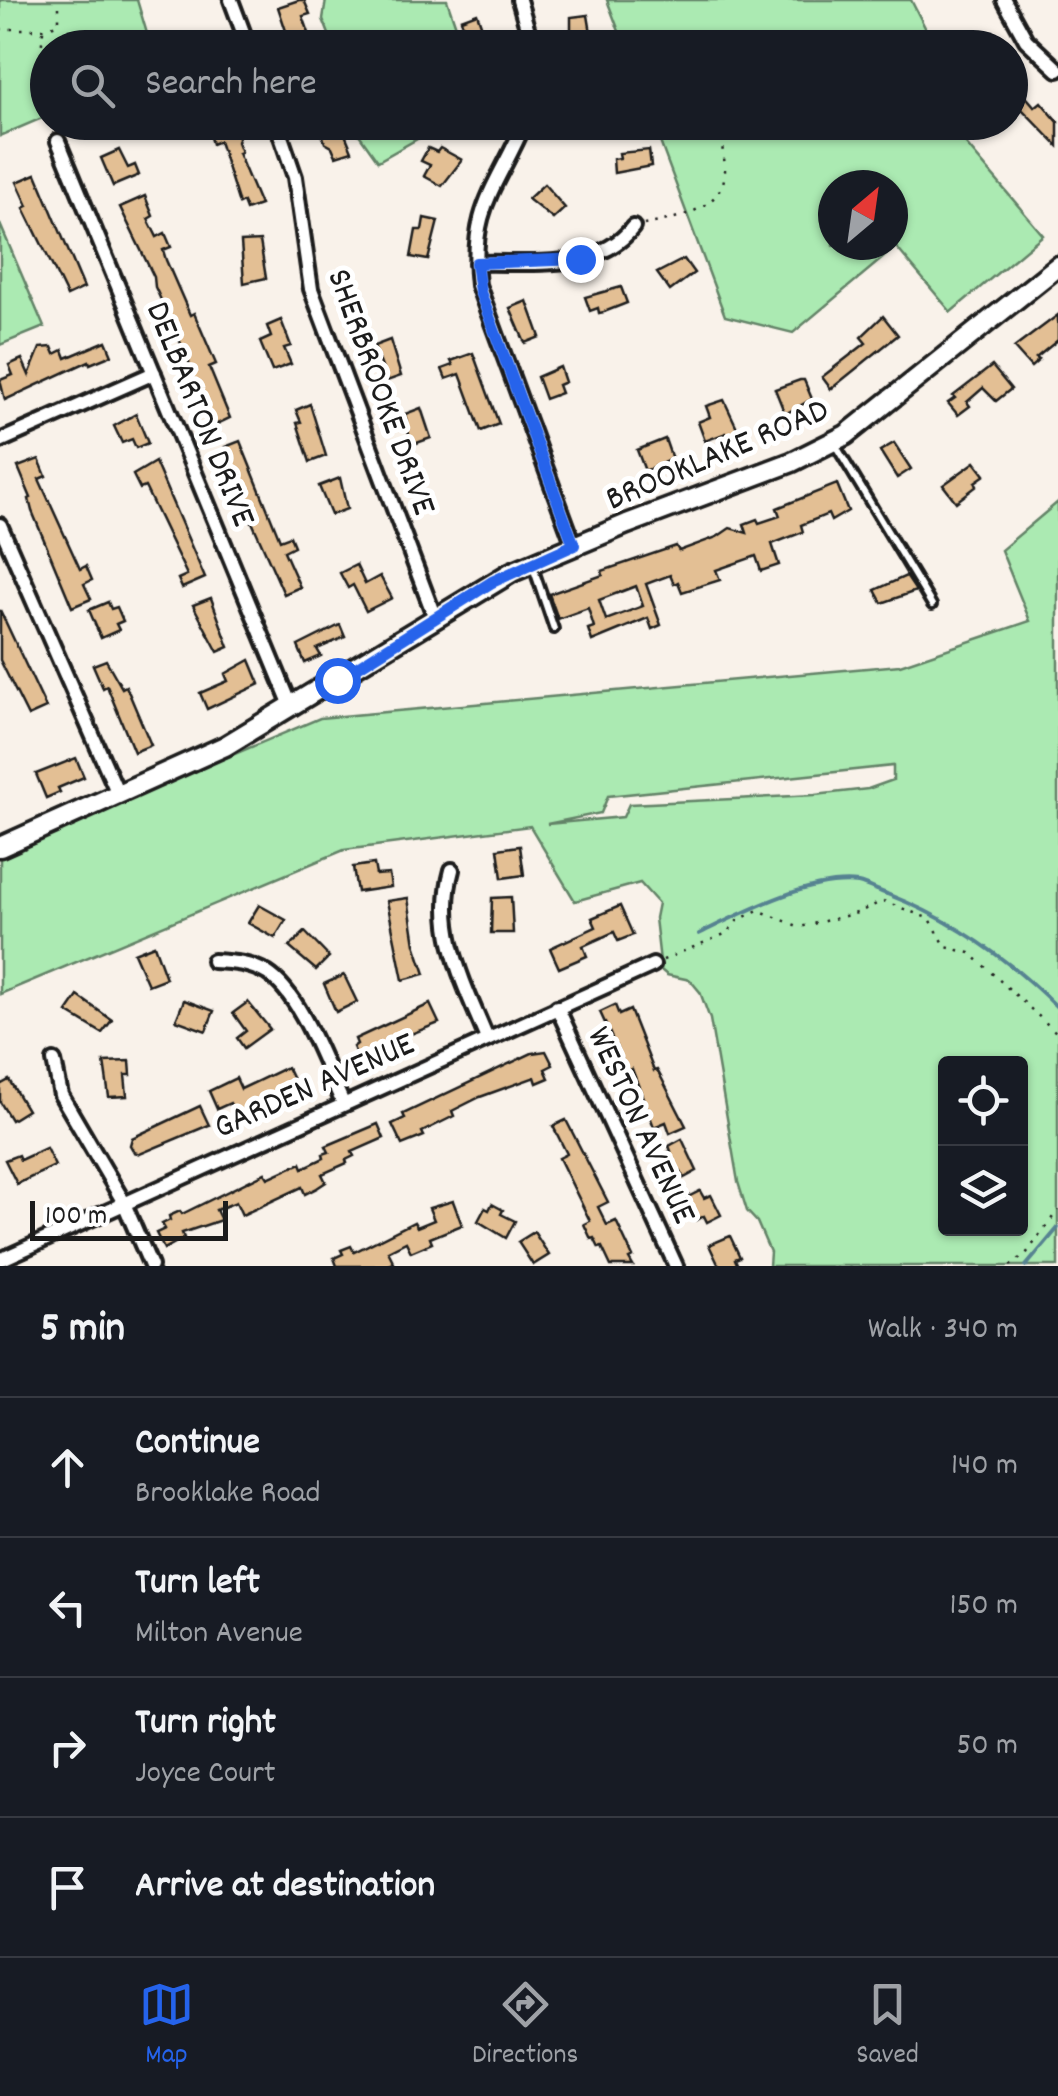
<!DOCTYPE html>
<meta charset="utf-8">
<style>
body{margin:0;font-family:Dekko,sans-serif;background:#20242c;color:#f1f3f6}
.controls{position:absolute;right:30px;bottom:30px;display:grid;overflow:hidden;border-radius:10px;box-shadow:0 2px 8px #0004}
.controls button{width:90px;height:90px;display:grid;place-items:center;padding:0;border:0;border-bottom:2px solid #363941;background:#171b24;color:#f1f3f6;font:50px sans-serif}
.compass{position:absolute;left:818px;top:170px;width:90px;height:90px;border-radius:50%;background:#171b24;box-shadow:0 2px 8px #0004;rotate:29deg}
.scale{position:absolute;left:30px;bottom:25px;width:198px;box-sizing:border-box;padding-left:10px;border:5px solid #1c1c1c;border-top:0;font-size:28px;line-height:35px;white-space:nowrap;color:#1c1c1c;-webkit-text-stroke:8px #fff;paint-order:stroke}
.stop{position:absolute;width:30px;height:30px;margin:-22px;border:8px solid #2563eb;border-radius:50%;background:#fff}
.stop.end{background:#2563eb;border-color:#fff;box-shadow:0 2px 10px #0008}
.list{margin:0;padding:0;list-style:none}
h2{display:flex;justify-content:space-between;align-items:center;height:130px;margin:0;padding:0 40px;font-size:42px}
h2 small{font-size:32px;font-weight:400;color:#9ea1a6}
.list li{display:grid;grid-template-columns:65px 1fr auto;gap:30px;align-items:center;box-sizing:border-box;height:140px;padding:0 40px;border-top:2px solid #363941}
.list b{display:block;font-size:38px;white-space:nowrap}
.list p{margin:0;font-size:32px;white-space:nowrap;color:#9ea1a6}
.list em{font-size:32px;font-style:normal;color:#9ea1a6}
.icon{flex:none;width:55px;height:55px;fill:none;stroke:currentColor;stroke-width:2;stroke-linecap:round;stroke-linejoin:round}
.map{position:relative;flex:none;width:1058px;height:1266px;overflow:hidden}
.search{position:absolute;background:#171b24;box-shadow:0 2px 8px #0004;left:30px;right:30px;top:30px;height:110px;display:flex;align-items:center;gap:25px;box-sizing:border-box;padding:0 35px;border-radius:55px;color:#9ea1a6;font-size:38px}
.sheet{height:690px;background:#171b24}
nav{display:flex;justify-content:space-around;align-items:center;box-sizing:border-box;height:140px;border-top:2px solid #363941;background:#171b24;font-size:28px;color:#9ea1a6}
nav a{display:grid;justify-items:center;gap:5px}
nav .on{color:#2563eb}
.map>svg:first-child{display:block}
.green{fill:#abeab2;stroke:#648367;stroke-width:2.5;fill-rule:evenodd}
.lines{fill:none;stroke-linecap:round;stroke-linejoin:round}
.stream{stroke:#578391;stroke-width:4}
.building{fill:#e3bf94;stroke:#1c1c1c;stroke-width:2.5;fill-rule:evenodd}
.lane-casing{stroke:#1c1c1c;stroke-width:14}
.street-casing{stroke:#1c1c1c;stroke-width:20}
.secondary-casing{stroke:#1c1c1c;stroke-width:25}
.path{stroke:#1c1c1c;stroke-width:2.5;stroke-dasharray:2.5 8;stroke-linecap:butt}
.lane{stroke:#fff;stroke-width:6}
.street{stroke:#fff;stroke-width:12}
.secondary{stroke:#fff;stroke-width:18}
.route{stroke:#2563eb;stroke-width:12}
.labels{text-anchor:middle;stroke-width:10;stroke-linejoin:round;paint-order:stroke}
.street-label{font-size:35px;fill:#1c1c1c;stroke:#fff}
</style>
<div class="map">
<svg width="1058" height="1266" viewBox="0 0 1058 1266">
<rect width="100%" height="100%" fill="#f9f2ea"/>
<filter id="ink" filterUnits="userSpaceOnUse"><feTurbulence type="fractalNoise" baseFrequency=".01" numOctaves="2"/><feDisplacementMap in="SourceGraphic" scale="20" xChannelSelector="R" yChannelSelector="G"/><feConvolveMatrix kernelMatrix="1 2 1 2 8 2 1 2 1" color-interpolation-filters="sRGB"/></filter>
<g filter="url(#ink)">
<g class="green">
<polygon points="0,0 137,0 151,47 48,48 47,116 0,136"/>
<polygon points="326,0 447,0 463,47 334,47 323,19"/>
<polygon points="607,0 911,0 935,47 625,47"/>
<polygon points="351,123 456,123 452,133 419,138 378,161"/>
<path d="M653,123H948L1043,235L951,312L896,247L793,333L725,316ZM833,185H893V245H833Z"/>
<polygon points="0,224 44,327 0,345"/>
<path d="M1058,502V1266H769L770,1252L757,1222L747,1211L738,1182L710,1019L700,992L690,980L667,975L661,970L655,918L658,903L640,883L575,901L530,826L344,850L0,994V853L320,718L900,665L1030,621L1001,550ZM893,766V780L868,789L815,795L629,804L623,817L547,824L601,813L608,796ZM946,1064H1020V1228H946Z"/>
</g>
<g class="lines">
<g class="stream">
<path d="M699,934C742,913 809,877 858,883C867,885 878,891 887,894C951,919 1010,960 1058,1008"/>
<polyline points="1026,1266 1058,1228"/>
</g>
</g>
<g class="building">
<polygon points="299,0 304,0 310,14 303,16 309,33 289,40 278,7"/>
<polygon points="477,13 485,36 488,34 492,48 470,48 461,19"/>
<polygon points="588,15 593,45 571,48 571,17"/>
<polygon points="1010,78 1035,107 1041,102 1058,122 1058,146 1015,102 1010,106"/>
<polygon points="227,122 235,122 239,134 237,142 241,152 238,153 260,205 246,210 243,202 239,204 219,141 212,144 209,134 215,131 214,128"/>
<polygon points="340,122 352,151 336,156 332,147 325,143 320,128"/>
<polygon points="428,148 437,152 440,148 462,160 442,186 424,176 430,165 421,161"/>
<polygon points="119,150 128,168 135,165 139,175 113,186 101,158"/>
<polygon points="649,150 651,166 614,173 613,159 620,158 619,153"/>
<polygon points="36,174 84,288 67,296 24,208 28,206 17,182"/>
<polygon points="544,184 565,208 553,219 528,199"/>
<polygon points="145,196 153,216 148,219 157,237 165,233 171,247 163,250 166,260 190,315 194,313 216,364 209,367 230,418 213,426 190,373 189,361 155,287 154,277 120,207"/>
<polygon points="424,218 438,221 428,260 411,257 416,230 422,230"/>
<polygon points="260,241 266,278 244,283 241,242"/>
<polygon points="684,259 694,273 670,291 657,273"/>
<polygon points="621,287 627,303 604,312 599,313 598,308 590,311 585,297"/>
<polygon points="527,301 540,337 525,343 510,308"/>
<polygon points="1058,315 1058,340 1036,358 1039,360 1031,367 1014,348"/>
<polygon points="883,316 898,335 831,389 822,377 866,343 861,337"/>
<polygon points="281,320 291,346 284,348 291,364 272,371 260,342 271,337 267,326"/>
<polygon points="390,340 401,376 387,381 374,346"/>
<polygon points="106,341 112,355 90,364 89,361 5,400 0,380 13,375 9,365 22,359 29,375 40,348 52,347 55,354 63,350 66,358"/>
<polygon points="473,353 499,424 481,431 460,374 446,379 442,369 453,365 451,361"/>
<polygon points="992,366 1011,389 996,401 983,388 967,402 970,406 958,415 948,403 955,398 953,396"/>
<polygon points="560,367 565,382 558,385 561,393 545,399 537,377"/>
<polygon points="800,380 804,380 812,399 785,414 775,389"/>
<polygon points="724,400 740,434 728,438 726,433 705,441 698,422 710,417 706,406"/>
<polygon points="310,404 326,456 310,462 297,423 301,422 296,410"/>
<polygon points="421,408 431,438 411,445 405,414"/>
<polygon points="136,414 148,443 136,448 132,439 122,443 114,426"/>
<polygon points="665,439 672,459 645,471 637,450"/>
<polygon points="240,441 280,540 290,536 294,546 284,551 300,587 284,594 237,488 242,486 225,447"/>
<polygon points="894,443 911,469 897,478 880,451"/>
<polygon points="39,459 46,476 39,479 80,569 86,566 92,580 84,584 91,599 72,607 32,511 29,499 31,498 18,467"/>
<polygon points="155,462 205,578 182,588 178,579 187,575 145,487 140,489 133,475"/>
<polygon points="975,462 985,475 975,482 977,486 956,502 943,485"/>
<polygon points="340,478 347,509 331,515 319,486"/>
<path d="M837,484L848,511L831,521L828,514L801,525L803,532L772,544L779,565L761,571L756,556L716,570L720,580L682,592L678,582L674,584L670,575L646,584L661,625L652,629L648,618L592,641L588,629L594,627L588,608L558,619L549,594L603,575L602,571L676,546L679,551L717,537L730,528L747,533L744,524L757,519L759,523L780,516L777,508ZM636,586L643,606L606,620L599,600Z"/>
<polygon points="356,565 365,584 380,576 392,598 366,611 353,585 348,588 340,573"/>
<polygon points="906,576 916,591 882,603 875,590"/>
<polygon points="211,598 229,647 218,652 193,605"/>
<polygon points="108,602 111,609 117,607 123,621 116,624 119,630 101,638 89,610"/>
<polygon points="0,610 46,708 28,716 0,660"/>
<polygon points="340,625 345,637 317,649 321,656 305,663 298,646"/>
<polygon points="106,660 122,688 126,686 151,745 134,752 107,686 103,688 93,665"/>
<polygon points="250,660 260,684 207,709 200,693 228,681 225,674"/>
<polygon points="76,758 84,777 58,788 60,792 46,798 36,774"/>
<polygon points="520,846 524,875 502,878 498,849"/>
<polygon points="374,864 376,875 389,874 391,887 357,892 353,867"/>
<polygon points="511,897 513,933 491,933 492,898"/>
<polygon points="408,898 415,944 425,974 403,980 387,901"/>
<polygon points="259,905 286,920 275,938 248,923"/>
<polygon points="620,906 633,935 618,941 614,932 583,946 587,956 559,968 550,948 596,927 592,918"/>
<polygon points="305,932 329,957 316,970 289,947"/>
<polygon points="154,945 166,978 148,985 134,953"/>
<polygon points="344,975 357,1002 336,1012 324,984"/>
<polygon points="78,996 112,1020 102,1033 67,1012"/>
<polygon points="184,1000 214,1011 206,1031 176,1020"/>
<polygon points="248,1002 270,1029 244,1048 237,1038 246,1031 233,1013"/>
<polygon points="430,1004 439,1023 385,1044 359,1061 353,1047 357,1044 355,1039"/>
<polygon points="615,1005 619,1015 630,1010 654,1071 657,1070 662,1079 686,1126 670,1133 666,1122 654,1127 632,1069 627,1071 600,1012"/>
<polygon points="546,1051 553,1065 545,1069 549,1078 537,1083 535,1077 480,1097 452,1111 454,1116 422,1132 424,1136 402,1145 392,1124 405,1118 403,1114 532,1053"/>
<polygon points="130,1061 131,1075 125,1075 127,1096 109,1097 104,1062"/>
<polygon points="287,1067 296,1086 236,1114 230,1103 217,1109 209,1091 236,1078 241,1089"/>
<polygon points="9,1080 27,1110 11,1120 0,1102 0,1085"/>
<polygon points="200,1106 209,1125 140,1154 134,1152 130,1145 132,1138"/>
<polygon points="566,1120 608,1202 598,1207 607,1225 616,1221 633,1257 629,1259 633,1266 611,1266 602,1247 599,1248 594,1238 591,1239 584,1224 590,1221 559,1158 567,1154 553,1126"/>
<polygon points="378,1124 384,1138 352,1152 354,1156 346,1160 347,1163 322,1174 326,1182 317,1188 305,1194 302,1187 242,1215 236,1202 216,1210 221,1220 182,1233 184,1238 164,1249 156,1233 165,1229 162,1224 170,1220 169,1216 180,1211 182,1214 265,1173 268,1178 301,1163 303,1168 324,1158 323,1154 329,1152 326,1146"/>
<polygon points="682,1139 697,1171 684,1178 681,1172 676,1174 666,1153 671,1151 669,1146"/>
<polygon points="46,1148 55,1166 17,1184 5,1160 18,1155 20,1160"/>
<polygon points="700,1191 704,1198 711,1195 721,1215 707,1222 704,1216 697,1220 686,1198"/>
<polygon points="453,1201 462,1225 430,1238 432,1243 411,1252 406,1242 388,1251 394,1263 387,1266 337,1266 334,1258 343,1254 341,1250 351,1246 354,1252 414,1222 417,1227 434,1220 429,1208"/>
<polygon points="492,1204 503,1210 501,1214 515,1221 506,1238 478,1221 485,1208 489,1210"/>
<polygon points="534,1232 549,1255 533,1265 518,1242"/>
<polygon points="730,1236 740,1257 735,1259 738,1266 719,1266 709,1245"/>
</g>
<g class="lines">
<g class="lane-casing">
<g id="lane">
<polyline points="834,443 932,605"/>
<polyline points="532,564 554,629"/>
</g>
</g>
<g class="street-casing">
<g id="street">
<polyline points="231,0 249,48"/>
<polyline points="519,0 533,48"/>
<polyline points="1004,0 1026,40 1058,70"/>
<polyline points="276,122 295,177 311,289 435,618"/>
<path d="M525,122C497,188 469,208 478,285L574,545"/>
<polyline points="58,141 292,708"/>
<path d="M476,263C527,261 598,273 633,227"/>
<polyline points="0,441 154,373"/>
<polyline points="0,525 119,796"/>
<path d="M452,870C435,931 464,983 487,1039"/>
<path d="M213,961C232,962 250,963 267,973C302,995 325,1066 343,1103"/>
<polyline points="557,1007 676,1266"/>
<polyline points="54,1061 61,1095 123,1201 151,1266"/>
<polyline points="0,1260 653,965"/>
</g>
</g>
<g class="secondary-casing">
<polyline id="secondary" points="0,847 225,746 512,572 627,524 792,462 846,435 1058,266"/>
</g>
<g class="path">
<polyline points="0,29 43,29 59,23 59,0"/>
<polyline points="43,31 40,64 48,105"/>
<path d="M644,225C674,219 724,210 725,171C725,154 719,139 719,122"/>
<polyline points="663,960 727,933 737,921 758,910 800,927 857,913 883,901 930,919 946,947 970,953 1058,1034"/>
<polyline points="1010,1266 1026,1254 1058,1210"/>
</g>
<use href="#lane" class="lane"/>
<use href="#street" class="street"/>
<use href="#secondary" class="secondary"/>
</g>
</g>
<g class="lines" filter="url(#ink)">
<polyline class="route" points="337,680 492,582 574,545 480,292 476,263 580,259"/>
</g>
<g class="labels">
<g class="street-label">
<text transform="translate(384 391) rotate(70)" y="12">SHERBROOKE DRIVE</text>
<text transform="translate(203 413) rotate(68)" y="12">DELBARTON DRIVE</text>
<text transform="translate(716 452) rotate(-23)" y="12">BROOKLAKE ROAD</text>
<text transform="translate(313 1083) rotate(-24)" y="12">GARDEN AVENUE</text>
<text transform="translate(644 1124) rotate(65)" y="12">WESTON AVENUE</text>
</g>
</g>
</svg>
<div class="controls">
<button><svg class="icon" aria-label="locate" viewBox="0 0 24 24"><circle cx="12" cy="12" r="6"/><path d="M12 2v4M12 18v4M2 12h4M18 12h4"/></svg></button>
<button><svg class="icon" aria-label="layers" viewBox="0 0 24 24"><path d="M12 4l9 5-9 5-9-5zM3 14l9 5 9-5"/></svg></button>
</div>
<svg class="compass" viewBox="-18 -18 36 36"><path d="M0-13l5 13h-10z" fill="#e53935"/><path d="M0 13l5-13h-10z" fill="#9ea1a6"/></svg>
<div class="scale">100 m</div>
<div class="stop" style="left:337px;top:680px"></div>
<div class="stop end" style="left:580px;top:259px"></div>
<div class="search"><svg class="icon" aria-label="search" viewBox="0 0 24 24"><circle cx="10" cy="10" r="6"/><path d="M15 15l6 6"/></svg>Search here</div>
</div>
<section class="sheet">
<h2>5 min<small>Walk · 340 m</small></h2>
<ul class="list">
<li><svg class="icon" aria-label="ahead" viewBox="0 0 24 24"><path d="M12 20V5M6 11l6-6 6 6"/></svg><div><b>Continue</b><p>Brooklake Road</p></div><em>140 m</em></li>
<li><svg class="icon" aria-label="left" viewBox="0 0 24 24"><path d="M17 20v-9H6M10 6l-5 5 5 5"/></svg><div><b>Turn left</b><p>Milton Avenue</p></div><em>150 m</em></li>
<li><svg class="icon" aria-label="right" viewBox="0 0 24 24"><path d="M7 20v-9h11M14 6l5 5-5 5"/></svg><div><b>Turn right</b><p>Joyce Court</p></div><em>50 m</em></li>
<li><svg class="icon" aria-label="arrive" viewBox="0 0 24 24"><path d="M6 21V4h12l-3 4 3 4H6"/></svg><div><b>Arrive at destination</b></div></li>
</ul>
</section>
<nav>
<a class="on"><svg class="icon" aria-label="map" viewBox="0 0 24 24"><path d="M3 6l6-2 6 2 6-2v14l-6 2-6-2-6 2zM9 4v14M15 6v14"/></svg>Map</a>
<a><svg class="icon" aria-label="directions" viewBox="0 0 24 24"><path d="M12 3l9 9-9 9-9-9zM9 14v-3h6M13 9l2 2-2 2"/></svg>Directions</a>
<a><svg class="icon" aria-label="saved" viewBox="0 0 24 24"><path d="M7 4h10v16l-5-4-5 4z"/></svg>Saved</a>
</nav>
